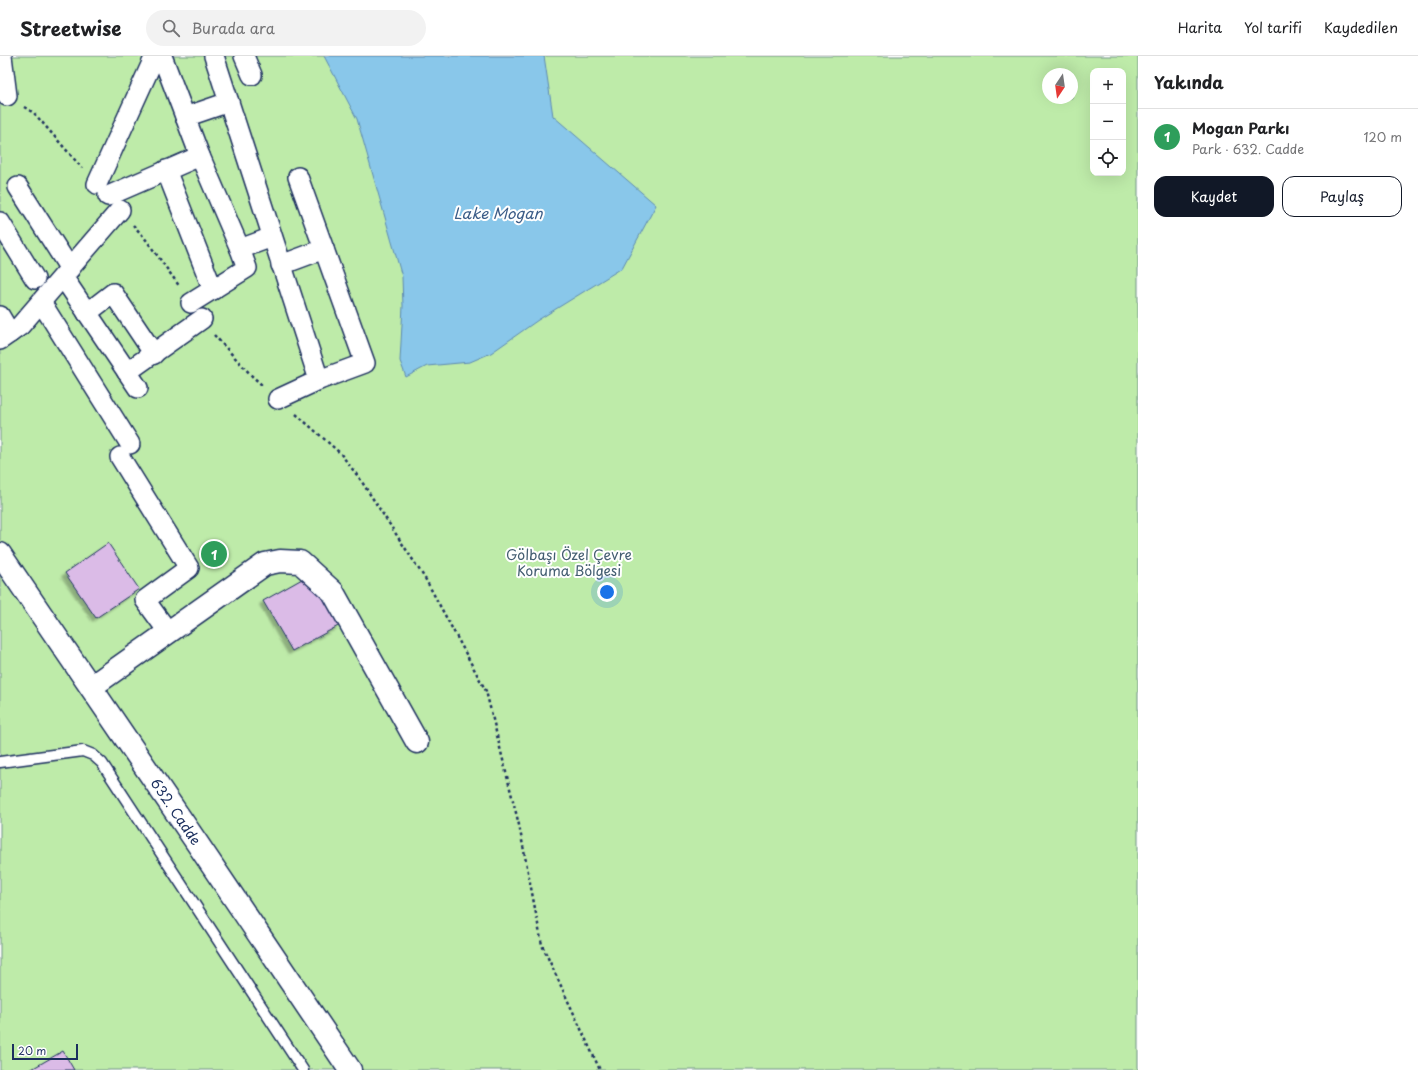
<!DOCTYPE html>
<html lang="tr">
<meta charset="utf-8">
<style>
body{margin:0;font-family:"Playpen Sans",sans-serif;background:#f2f2f2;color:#202124}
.controls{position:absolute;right:12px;top:12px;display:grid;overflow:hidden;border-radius:8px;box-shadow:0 4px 16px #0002}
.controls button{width:36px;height:36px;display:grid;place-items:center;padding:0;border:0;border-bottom:1px solid #e0e0e0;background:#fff;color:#202124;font:20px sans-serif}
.compass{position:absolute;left:1042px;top:12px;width:36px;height:36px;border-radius:50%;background:#fff;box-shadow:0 4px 16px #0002;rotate:193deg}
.scale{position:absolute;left:12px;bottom:10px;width:66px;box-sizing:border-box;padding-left:4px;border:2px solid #1b2f5e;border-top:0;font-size:11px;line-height:14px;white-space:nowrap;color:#1b2f5e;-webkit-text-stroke:3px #fff;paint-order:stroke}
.you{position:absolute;left:607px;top:536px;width:14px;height:14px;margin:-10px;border:3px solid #fff;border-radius:50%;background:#1a73e8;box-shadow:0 0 0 6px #1a73e833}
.badge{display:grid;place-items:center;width:26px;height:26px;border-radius:50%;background:#111827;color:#fff;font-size:13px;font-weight:700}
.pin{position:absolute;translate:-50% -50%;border:2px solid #fff;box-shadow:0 1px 4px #0006}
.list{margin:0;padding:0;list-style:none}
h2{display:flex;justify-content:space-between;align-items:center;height:52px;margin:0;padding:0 16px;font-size:17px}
h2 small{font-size:13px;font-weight:400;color:#757577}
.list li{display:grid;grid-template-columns:26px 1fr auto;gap:12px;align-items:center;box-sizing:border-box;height:56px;padding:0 16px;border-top:1px solid #e0e0e0}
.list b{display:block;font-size:15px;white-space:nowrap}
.list p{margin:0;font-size:13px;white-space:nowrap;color:#757577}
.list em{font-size:13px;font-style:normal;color:#757577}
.actions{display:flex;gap:8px;padding:12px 16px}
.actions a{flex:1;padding:9px 0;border:1px solid #111827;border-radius:12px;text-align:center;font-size:14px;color:#111827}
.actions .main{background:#111827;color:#fff}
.icon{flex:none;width:22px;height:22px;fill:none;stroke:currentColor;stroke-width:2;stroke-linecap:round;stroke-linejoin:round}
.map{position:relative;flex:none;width:1138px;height:1014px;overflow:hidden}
header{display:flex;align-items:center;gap:24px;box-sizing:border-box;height:56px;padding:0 20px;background:#fff;border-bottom:1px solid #e0e0e0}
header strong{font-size:19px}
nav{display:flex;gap:22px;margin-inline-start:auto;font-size:14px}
.search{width:280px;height:36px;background:#f2f2f2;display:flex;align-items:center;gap:10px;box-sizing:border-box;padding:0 14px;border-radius:22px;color:#757577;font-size:15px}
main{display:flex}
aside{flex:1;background:#fff}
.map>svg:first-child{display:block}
.green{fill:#beeba9;stroke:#6c8d84;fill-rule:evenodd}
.water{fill:#89c7ea;stroke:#5d8ab2}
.building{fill:#dbbbe7;stroke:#1b2f5e;filter:url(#shadow)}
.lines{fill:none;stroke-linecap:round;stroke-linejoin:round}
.lane-casing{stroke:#1b2f5e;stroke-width:13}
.street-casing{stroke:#1b2f5e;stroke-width:22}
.secondary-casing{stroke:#1b2f5e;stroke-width:25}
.path{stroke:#1b2f5e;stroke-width:2.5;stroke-dasharray:3 3;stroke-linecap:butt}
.lane{stroke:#fff;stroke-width:10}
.street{stroke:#fff;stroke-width:19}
.secondary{stroke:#fff;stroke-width:22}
.labels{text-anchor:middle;stroke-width:4;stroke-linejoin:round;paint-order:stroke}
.park-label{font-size:14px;fill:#445e71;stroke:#fff}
.street-label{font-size:14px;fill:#1b2f5e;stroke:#fff}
.water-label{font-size:15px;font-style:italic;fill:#3c5d88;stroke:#fff}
</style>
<header>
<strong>Streetwise</strong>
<div class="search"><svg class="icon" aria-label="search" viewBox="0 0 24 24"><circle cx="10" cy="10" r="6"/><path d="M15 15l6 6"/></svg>Burada ara</div>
<nav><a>Harita</a><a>Yol tarifi</a><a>Kaydedilen</a></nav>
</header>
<main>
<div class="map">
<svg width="1138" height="1014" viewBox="0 0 1138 1014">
<defs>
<filter id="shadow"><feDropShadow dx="-3.5" dy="3.5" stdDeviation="1" flood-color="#0004"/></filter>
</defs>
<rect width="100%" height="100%" fill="#fff"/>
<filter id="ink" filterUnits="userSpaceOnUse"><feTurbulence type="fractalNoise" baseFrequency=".025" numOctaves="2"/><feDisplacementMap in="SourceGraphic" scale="8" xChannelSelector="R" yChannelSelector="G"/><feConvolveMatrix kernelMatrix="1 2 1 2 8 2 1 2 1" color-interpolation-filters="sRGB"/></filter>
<g filter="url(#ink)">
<path class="green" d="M0,0H1138V1014H0ZM1093,15H1123V117H1093ZM1048,18H1072V42H1048Z"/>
<polygon class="water" points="324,0 544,0 553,60 656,149 622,212 538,264 491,297 470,306 427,310 406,321 400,305 403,250 402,221 357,63"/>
<g class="building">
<polygon points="108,487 139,533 96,562 65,517"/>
<polygon points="311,518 340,569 292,595 263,545"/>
<polygon points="63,995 74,1014 30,1014"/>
</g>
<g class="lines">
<g class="lane-casing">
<polyline id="lane" points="0,706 83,695 93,699 102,707 303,1014"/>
</g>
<g class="street-casing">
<g id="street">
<polyline points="2,0 7,40"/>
<polyline points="214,0 319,324"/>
<polyline points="244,0 252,19"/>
<polyline points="185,61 229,46"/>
<polyline points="200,100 240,193"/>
<polyline points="166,114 213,234"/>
<polyline points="97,128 155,0"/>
<polyline points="18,131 70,213"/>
<polyline points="108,140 200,100 162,0"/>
<polyline points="0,166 35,223"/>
<polyline points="281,209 324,193"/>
<polyline points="63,221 138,332"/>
<polyline points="41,246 130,388"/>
<polyline points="191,247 247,212 240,193 272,181"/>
<polyline points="87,257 113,237 154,298"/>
<polyline points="0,260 10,277"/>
<polyline points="0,284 20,270 120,154"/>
<polyline points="127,316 202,263"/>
<polyline points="278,343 319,324 365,307 298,121"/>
<polyline points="120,401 189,512 145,544 169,577"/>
</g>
</g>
<g class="secondary-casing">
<g id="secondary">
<path id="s1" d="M0,498L197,787L350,1014"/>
<polyline points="91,631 265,508 280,505 300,506 333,536 417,686"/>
</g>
</g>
<g class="path">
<polyline points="24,51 34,57 82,112"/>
<polyline points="133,169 144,181 180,231"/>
<polyline points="214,279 252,320 263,330"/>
<polyline points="296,358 340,397 360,423 426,524 486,635 519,769 542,889 600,1014"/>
</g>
<use href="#lane" class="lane"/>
<use href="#street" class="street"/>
<use href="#secondary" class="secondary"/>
</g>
</g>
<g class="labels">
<g class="park-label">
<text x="569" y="504">Gölbaşı Özel Çevre<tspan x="569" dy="16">Koruma Bölgesi</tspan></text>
</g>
<g class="street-label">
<text dy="5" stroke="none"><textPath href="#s1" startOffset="312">632. Cadde</textPath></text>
</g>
<g class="water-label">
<text x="498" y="163">Lake Mogan</text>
</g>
</g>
</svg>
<div class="controls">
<button>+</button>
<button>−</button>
<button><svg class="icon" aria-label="locate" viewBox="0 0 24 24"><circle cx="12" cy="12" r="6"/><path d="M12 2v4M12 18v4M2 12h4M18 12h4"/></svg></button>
</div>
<svg class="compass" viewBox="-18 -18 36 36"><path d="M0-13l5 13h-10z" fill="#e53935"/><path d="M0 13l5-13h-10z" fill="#757577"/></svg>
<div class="scale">20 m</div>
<div class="you"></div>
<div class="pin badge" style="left:214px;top:498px;background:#2e9e5b">1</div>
</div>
<aside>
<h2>Yakında<small></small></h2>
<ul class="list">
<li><span class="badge" style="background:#2e9e5b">1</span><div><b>Mogan Parkı</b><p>Park · 632. Cadde</p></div><em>120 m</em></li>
</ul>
<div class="actions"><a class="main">Kaydet</a><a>Paylaş</a></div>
</aside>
</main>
